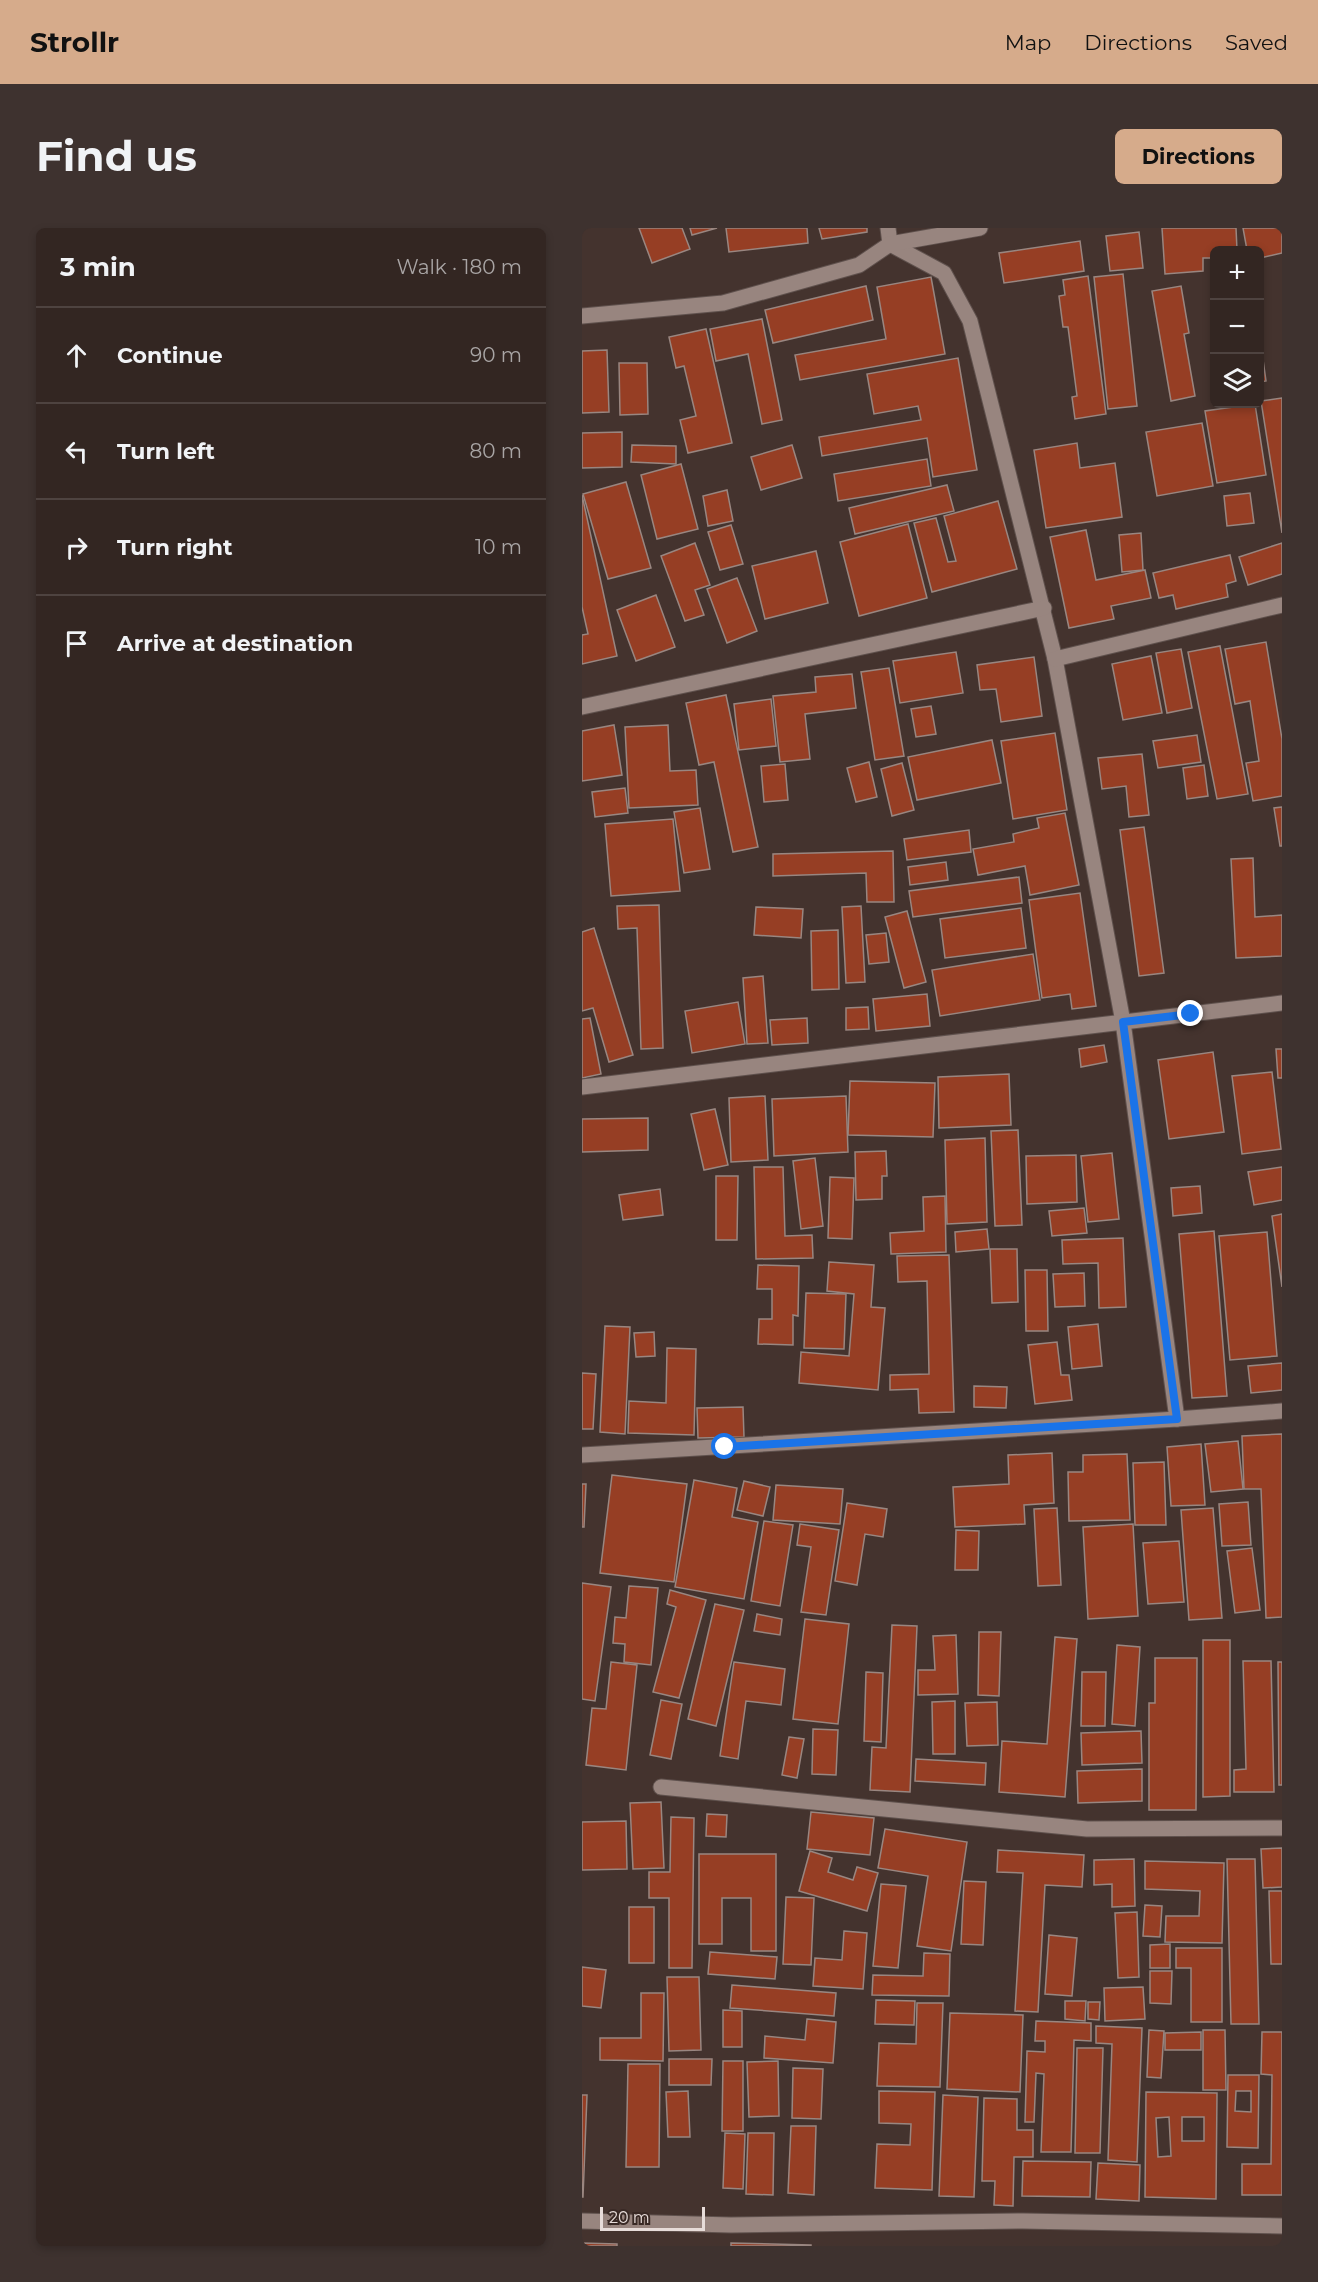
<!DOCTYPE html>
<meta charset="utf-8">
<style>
body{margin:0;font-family:Montserrat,sans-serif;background:#3e322f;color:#f1f3f6}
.controls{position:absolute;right:18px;top:18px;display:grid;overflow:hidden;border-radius:9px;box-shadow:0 3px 9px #0003}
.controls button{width:54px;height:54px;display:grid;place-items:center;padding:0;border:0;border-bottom:2px solid #4e4340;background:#332622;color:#f1f3f6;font:30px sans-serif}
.scale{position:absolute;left:18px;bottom:15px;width:105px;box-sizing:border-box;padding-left:6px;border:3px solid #e7dcd9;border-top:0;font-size:16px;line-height:21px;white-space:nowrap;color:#e7dcd9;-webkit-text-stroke:4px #392925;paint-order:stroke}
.stop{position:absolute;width:18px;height:18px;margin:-14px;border:4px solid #1a73e8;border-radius:50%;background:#fff}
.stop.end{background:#1a73e8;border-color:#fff;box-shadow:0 2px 6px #0008}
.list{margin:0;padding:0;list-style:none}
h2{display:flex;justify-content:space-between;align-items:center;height:78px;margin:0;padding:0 24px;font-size:26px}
h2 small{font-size:20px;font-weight:400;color:#a9a5a5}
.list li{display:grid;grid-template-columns:39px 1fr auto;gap:18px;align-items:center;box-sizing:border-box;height:96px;padding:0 24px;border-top:2px solid #4e4340}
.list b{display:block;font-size:22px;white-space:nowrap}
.list em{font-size:20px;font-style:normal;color:#a9a5a5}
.icon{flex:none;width:33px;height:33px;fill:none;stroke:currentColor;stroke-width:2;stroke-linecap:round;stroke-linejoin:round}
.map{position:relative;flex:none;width:700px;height:2018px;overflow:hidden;border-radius:9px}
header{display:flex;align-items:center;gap:36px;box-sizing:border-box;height:84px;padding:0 30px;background:#d6ab8b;color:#111}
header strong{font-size:28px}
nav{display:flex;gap:33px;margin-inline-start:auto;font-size:21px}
.intro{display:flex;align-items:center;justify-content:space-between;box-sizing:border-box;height:144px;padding:0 36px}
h1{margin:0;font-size:42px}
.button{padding:15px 27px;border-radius:9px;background:#d6ab8b;color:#111;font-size:21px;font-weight:700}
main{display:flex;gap:36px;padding:0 36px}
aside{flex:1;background:#332622;border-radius:9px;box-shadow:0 3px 9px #0003}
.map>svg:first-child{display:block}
.building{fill:#963e24;stroke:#998680;stroke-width:1.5;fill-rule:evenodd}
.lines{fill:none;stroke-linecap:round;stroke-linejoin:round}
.minor-casing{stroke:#5f514d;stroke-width:17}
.minor{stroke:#98857f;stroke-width:15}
.route{stroke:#1a73e8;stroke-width:8}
</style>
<header>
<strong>Strollr</strong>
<nav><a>Map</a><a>Directions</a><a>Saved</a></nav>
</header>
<div class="intro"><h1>Find us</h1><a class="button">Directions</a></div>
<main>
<aside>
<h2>3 min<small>Walk · 180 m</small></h2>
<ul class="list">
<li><svg class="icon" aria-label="ahead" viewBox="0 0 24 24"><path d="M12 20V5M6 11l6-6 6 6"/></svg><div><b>Continue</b></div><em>90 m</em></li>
<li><svg class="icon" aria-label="left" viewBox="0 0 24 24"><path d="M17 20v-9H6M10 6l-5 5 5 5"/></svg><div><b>Turn left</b></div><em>80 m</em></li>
<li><svg class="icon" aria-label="right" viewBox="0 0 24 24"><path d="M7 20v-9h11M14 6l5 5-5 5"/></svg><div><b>Turn right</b></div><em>10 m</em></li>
<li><svg class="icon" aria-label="arrive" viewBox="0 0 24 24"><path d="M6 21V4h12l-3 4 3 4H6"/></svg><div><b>Arrive at destination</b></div></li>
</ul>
</aside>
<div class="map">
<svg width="700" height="2018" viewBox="0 0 700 2018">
<rect width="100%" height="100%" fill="#44332e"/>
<g class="building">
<polygon points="57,0 100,0 108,21 70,35"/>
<polygon points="108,0 135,0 110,7"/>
<polygon points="144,0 225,0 226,15 147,24"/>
<polygon points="237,0 285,0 285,4 240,11"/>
<polygon points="580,0 654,0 655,22 632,22 632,30 621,30 621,43 583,46"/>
<polygon points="661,0 700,0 700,25 678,30 678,22 665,22"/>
<polygon points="557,4 561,40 528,43 524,8"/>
<polygon points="498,13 502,43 422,55 417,25"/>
<polygon points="541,46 555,178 526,181 512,49"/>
<polygon points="506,48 524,186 493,191 490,169 495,168 486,99 481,99 477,68 483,67 481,52"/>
<polygon points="349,49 363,126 218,152 213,127 304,111 295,59"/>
<polygon points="284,58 291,92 191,115 183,82"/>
<polygon points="599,58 607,105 602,106 613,168 589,173 570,63"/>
<polygon points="180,91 200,192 180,196 166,126 134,133 128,101"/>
<polygon points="124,101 150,215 106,225 98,192 114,188 102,138 94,140 87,109"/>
<polygon points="678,110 684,153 678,154"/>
<polygon points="25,122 27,184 0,185 0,123"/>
<polygon points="376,130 395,242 351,249 345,210 240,228 237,209 339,192 336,178 292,186 285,146"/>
<polygon points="37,135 65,135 66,186 38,187"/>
<polygon points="700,170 700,305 679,173"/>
<polygon points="673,176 684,247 635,255 623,183"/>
<polygon points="620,195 631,258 575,268 564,204"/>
<polygon points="40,204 40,239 0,240 0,205"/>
<polygon points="495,215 498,240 533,235 540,289 464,300 452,222"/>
<polygon points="50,217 94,218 94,236 49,234"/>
<polygon points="210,217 220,250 179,262 169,229"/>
<polygon points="345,231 349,258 256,273 252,246"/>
<polygon points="99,236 116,301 75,311 59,247"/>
<polygon points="44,254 69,340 26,351 1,266"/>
<polygon points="365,257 372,283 273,306 267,280"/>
<polygon points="145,262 151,293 126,298 121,268"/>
<polygon points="668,265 672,295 645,298 642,268"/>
<polygon points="0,267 35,428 0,436 0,407 6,406 0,379"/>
<polygon points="416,273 435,341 350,364 332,295 354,290 366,334 374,333 362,288"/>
<polygon points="326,296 345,370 277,388 258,314"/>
<polygon points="149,297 161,336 138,342 126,304"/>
<polygon points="504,302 514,352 563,342 569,370 529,378 532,391 487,400 468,309"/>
<polygon points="559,305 561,342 540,344 537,307"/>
<polygon points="113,315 128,357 113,362 122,387 103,393 79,328"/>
<polygon points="700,315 700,346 666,357 657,329"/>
<polygon points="234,323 246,375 183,391 170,338"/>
<polygon points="648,327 654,353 644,356 646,369 594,381 591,367 577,370 571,345"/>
<polygon points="155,350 175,403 145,415 125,361"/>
<polygon points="74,367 93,419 54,433 35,382"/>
<polygon points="684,414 700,511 700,568 671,573 664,535 677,533 668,473 653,476 643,421"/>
<polygon points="638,418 666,566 635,571 606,424"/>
<polygon points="599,421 610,480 585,485 574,425"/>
<polygon points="374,424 381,465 318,475 311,433"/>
<polygon points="569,428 580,485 541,492 530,436"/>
<polygon points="452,429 460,488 419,494 414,461 398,462 395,437"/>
<polygon points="307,440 322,528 293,532 279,444"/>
<polygon points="270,446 274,480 223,486 228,531 198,534 191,468 234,464 233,449"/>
<polygon points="144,467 176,619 151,624 132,534 117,537 104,475"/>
<polygon points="189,471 194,518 157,522 152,476"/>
<polygon points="349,478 354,506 334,509 329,481"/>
<polygon points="32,497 40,547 0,553 0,503"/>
<polygon points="86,497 88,543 114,542 116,577 47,580 43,499"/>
<polygon points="473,505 485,582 431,591 419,513"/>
<polygon points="615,507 619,534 576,540 571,513"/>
<polygon points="410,512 419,555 335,572 326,529"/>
<polygon points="560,526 567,587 547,589 544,558 520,561 516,530"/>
<polygon points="287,534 295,569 274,574 265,540"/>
<polygon points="320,535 332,582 310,588 299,541"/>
<polygon points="203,536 206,572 182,574 179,538"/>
<polygon points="622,537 626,568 605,571 601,540"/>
<polygon points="43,560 46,585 13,589 10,564"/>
<polygon points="700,579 700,618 698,618 692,580"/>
<polygon points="118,580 128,641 102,645 92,584"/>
<polygon points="483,585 497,657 448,667 443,638 396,647 391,621 432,614 431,606 457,600 455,590"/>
<polygon points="91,591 98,663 29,668 23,596"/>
<polygon points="562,599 582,745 557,748 538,602"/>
<polygon points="387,602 389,624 325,632 322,611"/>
<polygon points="311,623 312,674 285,674 284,645 191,648 191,626"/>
<polygon points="671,630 673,689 700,687 700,728 654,730 649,631"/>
<polygon points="364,634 366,652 328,657 326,639"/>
<polygon points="437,649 440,675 331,689 327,663"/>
<polygon points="498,665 514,778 490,781 488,766 460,770 447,672"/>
<polygon points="77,677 81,820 59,821 55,700 36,701 35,678"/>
<polygon points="279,678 283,754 264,755 260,679"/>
<polygon points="174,679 221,681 219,710 172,707"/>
<polygon points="439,680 444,720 363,730 358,691"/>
<polygon points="325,683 344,754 322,760 303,689"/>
<polygon points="12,700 51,827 27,834 11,780 0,783 0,704"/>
<polygon points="256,702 257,761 230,762 229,703"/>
<polygon points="304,705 307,734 287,736 284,707"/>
<polygon points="451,726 458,772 358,788 350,742"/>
<polygon points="181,748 186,815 165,816 161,750"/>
<polygon points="345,766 348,798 294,803 291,771"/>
<polygon points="156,774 163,816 110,825 103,783"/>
<polygon points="286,779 287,801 264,802 264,780"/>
<polygon points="8,790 19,846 0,850 0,791"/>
<polygon points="225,790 226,815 190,817 188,792"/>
<polygon points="522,817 525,834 499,839 497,821"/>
<polygon points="694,821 700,821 700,850 696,850"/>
<polygon points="631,824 642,904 587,911 576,832"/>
<polygon points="690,844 699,921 660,926 650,848"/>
<polygon points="427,846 429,897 357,900 356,849"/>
<polygon points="268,853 353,855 351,909 266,907"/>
<polygon points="183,868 186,932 149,934 147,870"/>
<polygon points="264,868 266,924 192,928 190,871"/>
<polygon points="133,881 146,937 122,942 109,886"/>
<polygon points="66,890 66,922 0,924 0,891"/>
<polygon points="436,902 440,997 413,998 409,903"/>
<polygon points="403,910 405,994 365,996 363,912"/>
<polygon points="304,923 305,948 300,948 300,971 274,972 273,924"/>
<polygon points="530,925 537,991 506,994 499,928"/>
<polygon points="494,927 495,974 445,976 444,928"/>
<polygon points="233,930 241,998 219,1001 211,933"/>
<polygon points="172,939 201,939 203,1008 230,1007 231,1030 174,1031"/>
<polygon points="700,939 700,972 672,977 666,944"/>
<polygon points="134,948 156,948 155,1012 134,1012"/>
<polygon points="248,949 272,950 270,1011 246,1010"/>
<polygon points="618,958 620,985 591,988 589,960"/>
<polygon points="78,961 81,987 41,992 37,967"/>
<polygon points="363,968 364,1024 309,1026 308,1005 342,1003 341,969"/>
<polygon points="502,980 505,1005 470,1008 467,983"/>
<polygon points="700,986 700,1059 690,988"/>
<polygon points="405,1001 407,1021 374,1024 373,1004"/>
<polygon points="632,1003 645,1168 610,1170 597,1006"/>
<polygon points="685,1004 695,1128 648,1132 637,1008"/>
<polygon points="541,1010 544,1079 517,1080 516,1035 481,1036 480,1012"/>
<polygon points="408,1021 435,1021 436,1074 410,1075"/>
<polygon points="367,1027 372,1184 337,1185 336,1161 308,1162 308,1147 347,1146 345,1053 316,1054 315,1028"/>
<polygon points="247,1034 292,1037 289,1079 303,1080 296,1162 217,1155 219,1124 267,1128 272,1066 245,1063"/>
<polygon points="176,1037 217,1038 216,1088 211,1087 211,1117 176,1116 177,1091 190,1091 190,1061 175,1061"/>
<polygon points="443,1042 465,1042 466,1103 444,1103"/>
<polygon points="502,1045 503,1078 473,1079 471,1046"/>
<polygon points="224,1065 264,1066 262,1121 222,1120"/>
<polygon points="516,1096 520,1138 490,1141 486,1099"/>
<polygon points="23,1098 48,1099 43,1206 18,1204"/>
<polygon points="72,1104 73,1128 54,1129 52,1105"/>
<polygon points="475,1114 479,1147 487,1147 490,1172 453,1176 446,1117"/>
<polygon points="85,1120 114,1121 112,1207 46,1205 47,1173 84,1175"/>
<polygon points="700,1135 700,1162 669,1165 666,1138"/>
<polygon points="0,1145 14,1146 11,1201 0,1201"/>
<polygon points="392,1158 425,1159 424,1180 392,1179"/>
<polygon points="161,1179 162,1209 116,1210 115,1180"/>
<polygon points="700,1206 700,1389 684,1390 679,1261 662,1261 660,1208"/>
<polygon points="656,1213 661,1261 629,1264 623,1216"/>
<polygon points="619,1216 623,1277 589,1278 585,1219"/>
<polygon points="470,1225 472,1275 442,1277 443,1296 373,1299 371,1259 427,1256 426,1227"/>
<polygon points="545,1226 548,1292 487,1293 486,1244 501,1244 501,1227"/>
<polygon points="582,1234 584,1297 553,1297 551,1235"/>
<polygon points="30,1247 105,1256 92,1354 18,1345"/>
<polygon points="112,1252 155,1260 150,1289 176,1294 162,1371 93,1359"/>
<polygon points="162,1253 188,1259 181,1288 155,1282"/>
<polygon points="0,1256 4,1256 2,1299 0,1299"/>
<polygon points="194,1257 261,1261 258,1296 191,1292"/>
<polygon points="666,1274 669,1317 640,1318 637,1276"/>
<polygon points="265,1275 305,1281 301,1309 283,1306 275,1357 253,1353"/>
<polygon points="475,1280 479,1357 456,1358 452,1281"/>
<polygon points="631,1280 640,1390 607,1392 599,1282"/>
<polygon points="182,1293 211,1297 198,1378 169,1373"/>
<polygon points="218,1296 257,1302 244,1387 219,1384 229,1319 215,1317"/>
<polygon points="551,1296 556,1388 506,1391 501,1299"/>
<polygon points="374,1302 397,1303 396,1342 373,1342"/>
<polygon points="597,1313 602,1374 566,1376 561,1315"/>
<polygon points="670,1320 678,1382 653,1385 645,1323"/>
<polygon points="0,1355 29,1359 13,1473 0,1471"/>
<polygon points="47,1358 76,1360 69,1437 42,1434 43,1416 31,1415 33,1389 44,1390"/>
<polygon points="88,1362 124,1372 97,1470 71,1464 94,1379 85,1376"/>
<polygon points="133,1376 162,1382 134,1498 106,1491"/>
<polygon points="175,1386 200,1391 198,1407 172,1403"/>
<polygon points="223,1391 267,1396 256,1496 211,1491"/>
<polygon points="310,1397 335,1398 328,1564 288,1562 290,1519 304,1520"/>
<polygon points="397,1404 419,1404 417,1468 396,1467"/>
<polygon points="374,1407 376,1466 336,1467 336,1442 353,1442 351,1408"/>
<polygon points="473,1409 495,1411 483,1569 417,1564 420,1513 465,1516"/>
<polygon points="621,1412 648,1412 648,1568 621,1569"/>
<polygon points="535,1417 558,1419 553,1498 530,1496"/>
<polygon points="573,1430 615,1430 614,1582 567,1582 567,1475 573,1475"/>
<polygon points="661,1433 689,1433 692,1564 652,1564 652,1542 664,1541"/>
<polygon points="29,1434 55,1437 44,1542 4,1537 10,1480 24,1481"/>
<polygon points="152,1434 203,1441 199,1477 164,1473 156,1531 138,1528"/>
<polygon points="696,1434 700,1434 700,1557 697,1557"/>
<polygon points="284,1444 301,1445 299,1514 282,1513"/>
<polygon points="500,1444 524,1444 523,1498 499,1498"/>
<polygon points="79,1472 100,1476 89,1531 68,1527"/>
<polygon points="373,1473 373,1526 351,1526 350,1474"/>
<polygon points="415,1474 416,1517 385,1518 383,1475"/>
<polygon points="231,1501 256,1502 254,1547 230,1546"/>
<polygon points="559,1503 560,1535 500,1537 499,1505"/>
<polygon points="207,1509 222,1511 215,1550 200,1547"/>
<polygon points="334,1531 404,1535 403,1557 333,1553"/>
<polygon points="560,1541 560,1573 496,1575 495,1543"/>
<polygon points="79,1574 82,1640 51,1641 48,1575"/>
<polygon points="229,1584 292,1590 288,1627 225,1621"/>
<polygon points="125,1586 145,1587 144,1609 124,1608"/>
<polygon points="89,1589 112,1590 110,1740 87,1740 87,1670 67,1670 67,1644 88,1644"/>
<polygon points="44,1593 45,1641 0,1642 0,1594"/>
<polygon points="303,1601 385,1614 369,1723 335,1718 346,1648 296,1640"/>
<polygon points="700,1620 700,1659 681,1660 679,1621"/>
<polygon points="416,1622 502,1627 500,1659 463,1657 456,1784 433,1783 441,1645 415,1644"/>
<polygon points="228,1623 250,1630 246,1644 271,1652 275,1639 296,1645 285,1683 217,1663"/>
<polygon points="117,1626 194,1626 194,1723 169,1723 169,1670 140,1670 140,1716 117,1716"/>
<polygon points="552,1631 553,1678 530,1679 530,1656 512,1657 512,1632"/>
<polygon points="645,1631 673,1631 677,1796 649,1796"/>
<polygon points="563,1633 642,1635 640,1715 583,1714 584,1688 617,1688 618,1663 563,1661"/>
<polygon points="382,1653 404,1654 401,1717 379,1716"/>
<polygon points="299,1656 324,1658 316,1740 291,1738"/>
<polygon points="687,1663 700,1663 700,1736 689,1736"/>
<polygon points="204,1669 232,1670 229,1737 201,1736"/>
<polygon points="563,1677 580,1678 578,1709 561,1708"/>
<rect x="47" y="1679" width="25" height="56"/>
<polygon points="555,1684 557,1749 536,1750 533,1685"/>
<polygon points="262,1703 285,1705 281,1761 231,1758 233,1730 260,1732"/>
<polygon points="467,1707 495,1710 490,1768 463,1766"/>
<polygon points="588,1716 588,1740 568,1740 568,1717"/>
<polygon points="594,1720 640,1720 640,1794 609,1794 609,1740 594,1740"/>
<polygon points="128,1724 195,1729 193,1751 126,1746"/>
<polygon points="342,1725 368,1726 367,1768 290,1767 291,1747 341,1748"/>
<polygon points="0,1739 24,1742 19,1780 0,1778"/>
<polygon points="568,1743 590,1743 589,1776 568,1775"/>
<polygon points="85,1749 117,1749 119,1822 87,1823"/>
<polygon points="150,1757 254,1765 252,1788 148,1780"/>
<polygon points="561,1759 563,1791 523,1793 522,1760"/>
<polygon points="59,1765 82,1765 81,1833 18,1832 18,1810 59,1810"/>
<polygon points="294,1772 333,1773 332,1797 293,1796"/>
<polygon points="483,1773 504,1773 503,1793 483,1791"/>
<polygon points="506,1774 518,1774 517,1792 506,1791"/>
<polygon points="335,1775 361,1775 358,1859 295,1858 297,1815 334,1816"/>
<polygon points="141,1782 160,1783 160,1819 141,1819"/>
<polygon points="368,1785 441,1787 438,1864 365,1861"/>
<polygon points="225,1791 254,1794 251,1835 182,1830 183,1808 223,1812"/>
<polygon points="454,1793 509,1795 509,1813 492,1812 489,1924 459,1924 462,1846 454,1845 452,1894 443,1894 445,1823 463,1824 463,1813 453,1813"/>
<polygon points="514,1798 560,1800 555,1934 526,1932 530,1816 514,1815"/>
<polygon points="567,1802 582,1803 579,1850 565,1849"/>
<polygon points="621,1802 643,1802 644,1862 621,1862"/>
<polygon points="619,1804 619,1822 583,1822 583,1805"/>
<polygon points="680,1804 700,1804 700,1967 660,1967 660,1936 689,1936 690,1847 679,1846"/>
<polygon points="495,1820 521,1820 518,1925 493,1925"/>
<polygon points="87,1831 130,1831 129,1857 87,1857"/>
<polygon points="141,1833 161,1833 161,1903 140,1903"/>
<polygon points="196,1833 197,1888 167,1889 165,1834"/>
<polygon points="46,1836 78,1836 77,1939 44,1939"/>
<polygon points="211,1840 241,1841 239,1891 210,1890"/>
<path d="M646,1847H677L676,1920L645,1919ZM654,1863H669V1884L653,1883Z"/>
<polygon points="106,1863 108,1909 86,1909 84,1864"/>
<polygon points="297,1863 353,1864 350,1962 293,1960 295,1916 328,1917 329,1896 297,1895"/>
<path d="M564,1864L635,1865L634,1971L563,1969ZM587,1889L589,1928L576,1929L574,1890ZM600,1889H622V1913H600Z"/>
<polygon points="0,1867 5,1867 1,1969 0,1969"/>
<polygon points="361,1867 396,1869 392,1969 357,1968"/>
<polygon points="402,1870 435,1871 435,1902 451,1902 451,1929 432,1929 431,1978 412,1977 413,1953 400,1953"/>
<polygon points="209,1898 234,1898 232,1967 206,1965"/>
<polygon points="143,1905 163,1906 161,1961 141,1960"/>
<polygon points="166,1905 192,1905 191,1967 164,1966"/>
<polygon points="441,1933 509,1934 508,1969 440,1968"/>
<polygon points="516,1935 558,1937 557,1973 514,1971"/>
<polygon points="0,2015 35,2016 35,2018 0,2018"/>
<polygon points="149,2015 229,2017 229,2018 149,2018"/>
</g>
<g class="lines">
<g class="minor-casing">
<g id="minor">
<polyline points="306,0 308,16"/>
<polyline points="308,16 362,45 388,93 473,431 541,794 595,1191"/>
<polyline points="0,88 141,75 277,37 308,16 398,0"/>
<polyline points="473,431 700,377"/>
<polyline points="0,479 462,380"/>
<polyline points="0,859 700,775"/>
<polyline points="0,1227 595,1191 700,1183"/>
<polyline points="79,1559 505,1601 700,1600"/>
<polyline points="0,1993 149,1997 441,1993 700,1998"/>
</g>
</g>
<use href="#minor" class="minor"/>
</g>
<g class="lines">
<polyline class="route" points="143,1219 595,1191 541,794 609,786"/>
</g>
</svg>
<div class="controls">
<button>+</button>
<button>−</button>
<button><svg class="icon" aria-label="layers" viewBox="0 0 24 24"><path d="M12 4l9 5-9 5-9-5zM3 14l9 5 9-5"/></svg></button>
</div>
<div class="scale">20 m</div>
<div class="stop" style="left:143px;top:1219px"></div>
<div class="stop end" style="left:609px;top:786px"></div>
</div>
</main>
